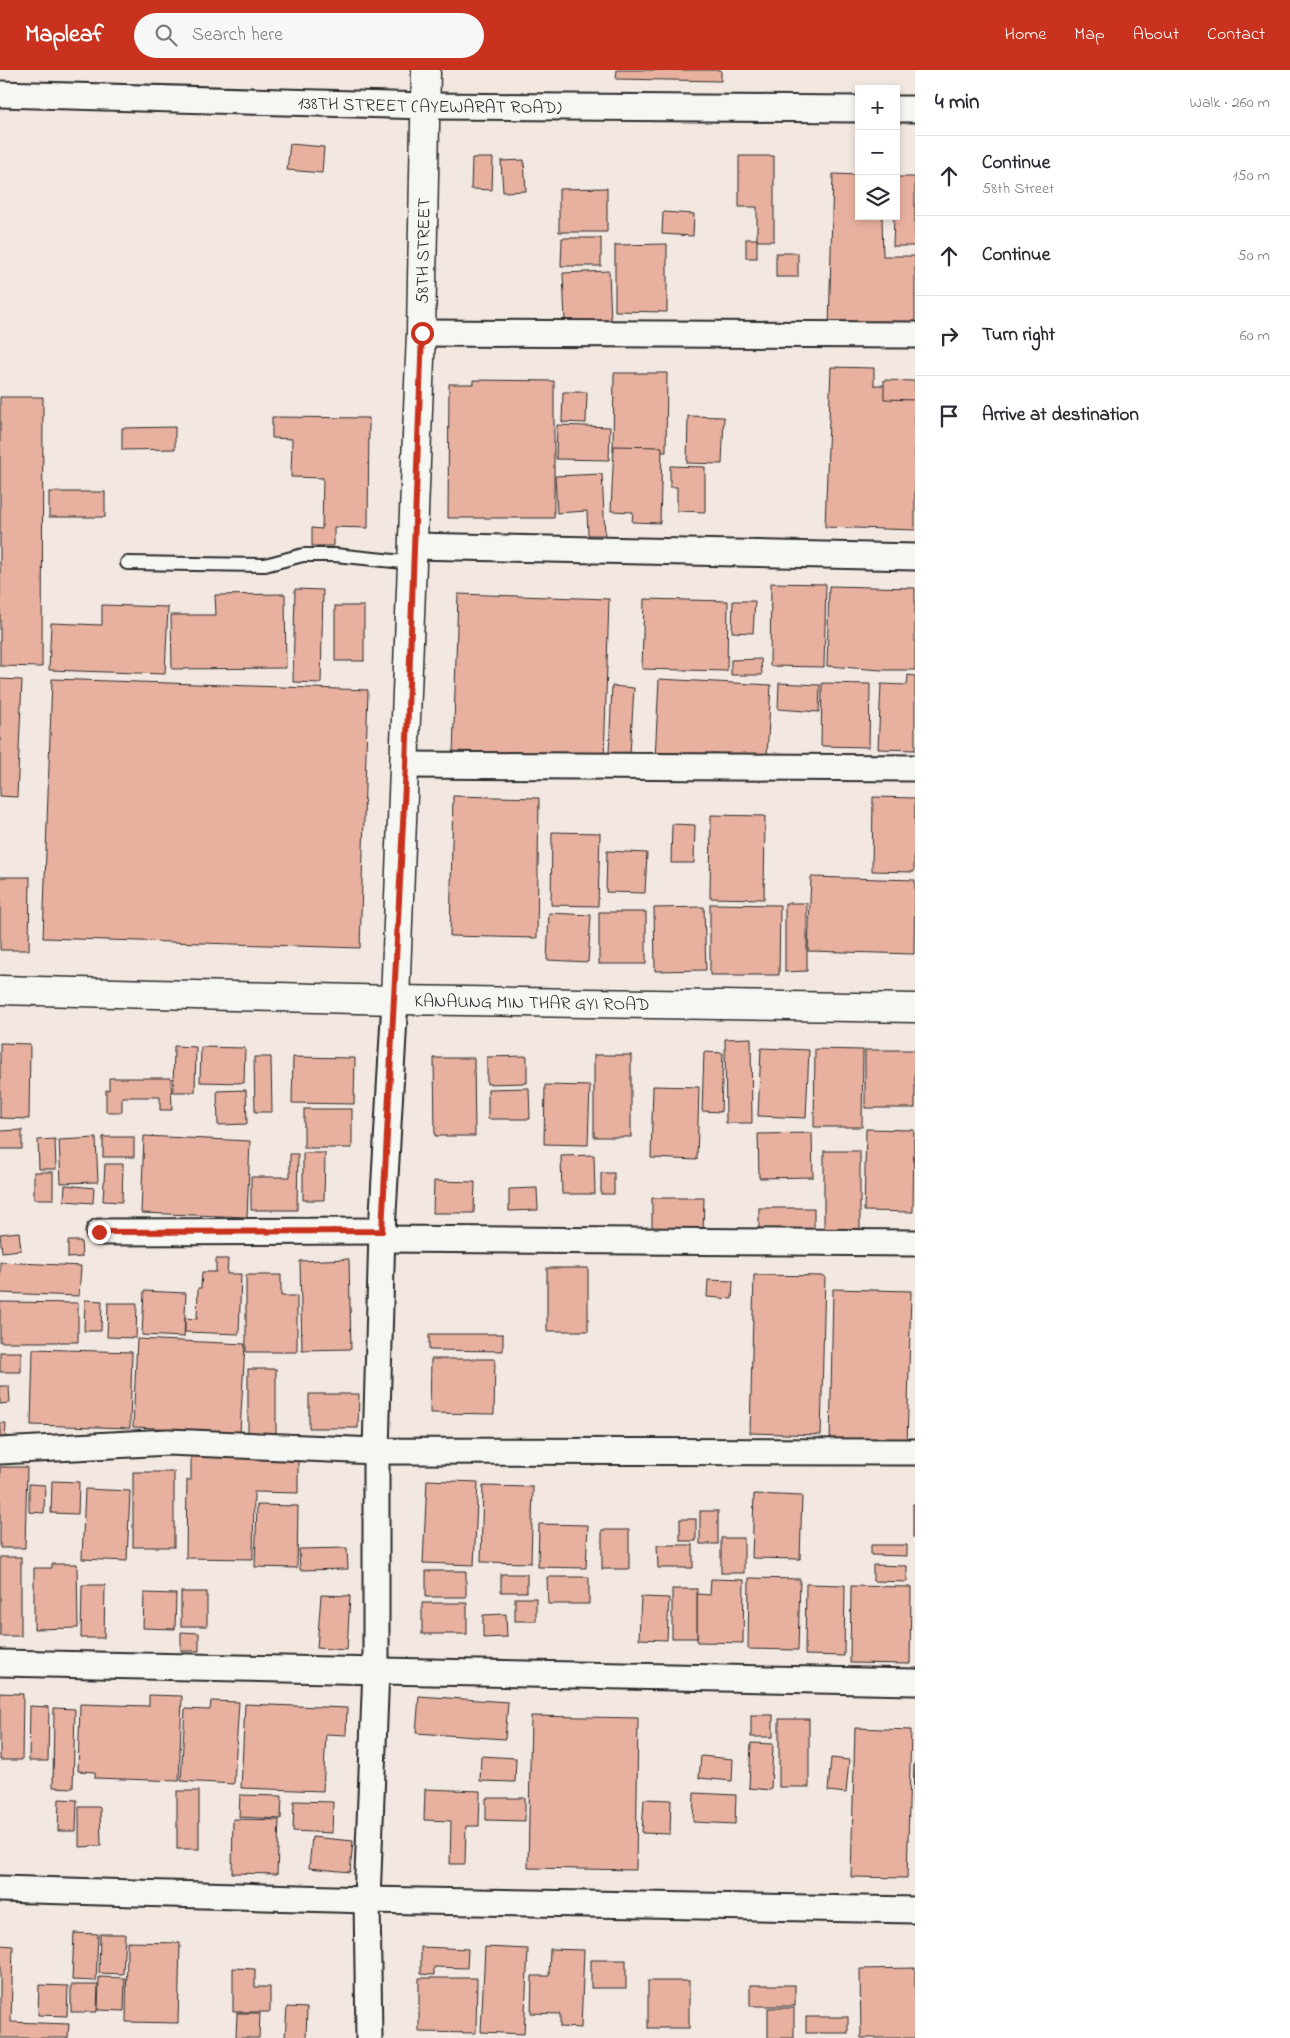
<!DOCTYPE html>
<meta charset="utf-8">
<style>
body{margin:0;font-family:"Indie Flower",sans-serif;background:#f7f7f7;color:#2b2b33}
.controls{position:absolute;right:15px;top:15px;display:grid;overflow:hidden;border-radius:0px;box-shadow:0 2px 8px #0003}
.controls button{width:45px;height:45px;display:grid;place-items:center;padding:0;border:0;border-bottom:1px solid #e1e1e2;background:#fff;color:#2b2b33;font:25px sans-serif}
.stop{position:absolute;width:15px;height:15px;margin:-11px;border:4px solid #c8321e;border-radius:50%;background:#fff}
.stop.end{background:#c8321e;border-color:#fff;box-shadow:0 1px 5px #0008}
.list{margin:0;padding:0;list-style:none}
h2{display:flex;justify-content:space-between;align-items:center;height:65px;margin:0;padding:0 20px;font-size:21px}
h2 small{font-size:16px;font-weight:400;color:#7c7c81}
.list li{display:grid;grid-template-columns:32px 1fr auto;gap:15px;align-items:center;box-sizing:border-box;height:80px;padding:0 20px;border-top:1px solid #e1e1e2}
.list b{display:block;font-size:19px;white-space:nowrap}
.list p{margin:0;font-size:16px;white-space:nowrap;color:#7c7c81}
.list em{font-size:16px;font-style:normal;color:#7c7c81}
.icon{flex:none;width:28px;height:28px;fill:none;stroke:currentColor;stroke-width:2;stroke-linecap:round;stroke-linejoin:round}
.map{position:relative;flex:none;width:915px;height:1968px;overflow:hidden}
header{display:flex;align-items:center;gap:30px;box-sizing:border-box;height:70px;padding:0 25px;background:#c8321e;color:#fff}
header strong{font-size:24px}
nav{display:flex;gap:28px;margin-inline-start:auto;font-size:18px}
.search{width:350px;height:45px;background:#f7f7f7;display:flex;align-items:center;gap:12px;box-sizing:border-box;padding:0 18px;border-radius:28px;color:#7c7c81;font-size:19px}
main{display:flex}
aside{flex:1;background:#fff}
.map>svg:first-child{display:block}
.building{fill:#e8b09f;stroke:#2b2b2b}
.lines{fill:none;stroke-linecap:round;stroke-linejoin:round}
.lane-casing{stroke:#2b2b2b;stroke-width:16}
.street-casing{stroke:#2b2b2b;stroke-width:29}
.secondary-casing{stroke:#2b2b2b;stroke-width:31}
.lane{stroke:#f6f6f2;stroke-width:12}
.street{stroke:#f6f6f2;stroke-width:25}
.secondary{stroke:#f6f6f2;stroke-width:28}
.route{stroke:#c8321e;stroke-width:6}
.labels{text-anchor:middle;stroke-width:5;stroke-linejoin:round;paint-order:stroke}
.street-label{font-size:18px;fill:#2b2b2b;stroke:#f6f6f2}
</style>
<header>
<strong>Mapleaf</strong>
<div class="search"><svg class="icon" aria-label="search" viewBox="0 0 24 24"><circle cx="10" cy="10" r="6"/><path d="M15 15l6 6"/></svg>Search here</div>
<nav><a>Home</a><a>Map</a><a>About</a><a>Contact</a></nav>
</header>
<main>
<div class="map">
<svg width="915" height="1968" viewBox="0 0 915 1968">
<rect width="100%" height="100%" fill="#f3e8e1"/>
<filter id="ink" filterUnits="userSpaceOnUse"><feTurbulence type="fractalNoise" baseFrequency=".02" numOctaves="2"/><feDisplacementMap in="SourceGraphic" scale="10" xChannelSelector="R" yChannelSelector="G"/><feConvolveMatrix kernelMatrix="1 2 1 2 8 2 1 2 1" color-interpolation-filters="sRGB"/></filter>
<g filter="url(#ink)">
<g class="building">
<polygon points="617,0 721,0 721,11 616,9"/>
<polygon points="290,74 324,77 322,103 287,100"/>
<polygon points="739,86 774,86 774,171 757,171 757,137 739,137"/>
<polygon points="472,88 493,88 492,120 471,119"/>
<polygon points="524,90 526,121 503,122 501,91"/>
<polygon points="833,104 859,105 859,146 882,146 883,186 915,186 915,260 829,259"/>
<polygon points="896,107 915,107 915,176 893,176 894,146 896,146"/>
<polygon points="607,118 607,162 559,162 559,119"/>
<polygon points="663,142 694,144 693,166 662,164"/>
<polygon points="562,168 601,168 601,196 561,196"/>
<rect x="746" y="169" width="11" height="19"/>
<polygon points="667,174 667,242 615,241 615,175"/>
<rect x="776" y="183" width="22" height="24"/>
<polygon points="609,201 611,251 565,251 563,203"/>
<polygon points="831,297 874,298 874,315 915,316 915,460 825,457"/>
<polygon points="614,303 667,303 666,382 613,382"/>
<polygon points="473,310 554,311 554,448 448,448 449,314 473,314"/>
<polygon points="884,310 915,311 915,330 884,329"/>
<polygon points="563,322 587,322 586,353 562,352"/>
<polygon points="0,327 43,327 42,597 0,596"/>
<polygon points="688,346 724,347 722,394 687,393"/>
<polygon points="272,347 369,348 368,458 334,457 334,476 312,476 312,458 322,459 323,408 291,407 292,369 272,368"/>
<polygon points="557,355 610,357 609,390 556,389"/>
<polygon points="175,357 175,379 122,380 122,358"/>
<polygon points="614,376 662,377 660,453 632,452 633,442 611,441"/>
<polygon points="670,396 705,397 705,442 677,441 677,417 670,417"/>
<polygon points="602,404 605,465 588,465 587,441 557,443 555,406"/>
<rect x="49" y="422" width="56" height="25"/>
<polygon points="771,513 826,514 824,597 770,596"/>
<polygon points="829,516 915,518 915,600 882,600 827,596"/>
<polygon points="295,519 323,520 321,613 293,612"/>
<polygon points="285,524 286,598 172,599 171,545 216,545 215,525"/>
<polygon points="458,524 609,529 604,690 453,685"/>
<polygon points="644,529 728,531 727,601 642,599"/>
<polygon points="733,531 755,531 753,563 732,562"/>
<polygon points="102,535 168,537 165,604 49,600 51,553 102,555"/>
<rect x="335" y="536" width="29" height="55"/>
<polygon points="761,589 762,605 731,605 731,590"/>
<polygon points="908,605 915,606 915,680 878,679 881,614 907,615"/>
<polygon points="0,609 22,610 17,727 0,726"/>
<polygon points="52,609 368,620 360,878 43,868"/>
<polygon points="659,609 771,615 767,686 711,683 710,692 655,689"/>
<polygon points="779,613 820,615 819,642 778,639"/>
<polygon points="822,613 870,614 869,677 821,676"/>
<polygon points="612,616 634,618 630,684 609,683"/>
<polygon points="453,726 539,728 537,868 450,866"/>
<polygon points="873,727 915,728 914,802 872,801"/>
<polygon points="711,745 765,746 764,829 710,828"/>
<polygon points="672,754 695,755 694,793 671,793"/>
<polygon points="552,762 600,763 598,836 551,835"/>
<polygon points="607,781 647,783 645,823 606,822"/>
<polygon points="0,807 30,807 29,880 0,880"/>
<polygon points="811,807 915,810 914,884 808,881"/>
<polygon points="785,833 807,833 807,901 785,902"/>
<polygon points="710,834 780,835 779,905 710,905"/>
<polygon points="704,837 706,900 655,901 654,838"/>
<rect x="599" y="842" width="47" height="52"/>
<polygon points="549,843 591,845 588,892 547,890"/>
<polygon points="751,968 752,1053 726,1053 725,969"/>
<polygon points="0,973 30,974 29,1049 0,1048"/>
<polygon points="174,976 196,977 195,1022 173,1022"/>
<polygon points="201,977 245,978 244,1013 200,1012"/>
<polygon points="761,978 809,980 806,1048 758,1046"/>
<polygon points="815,979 863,980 862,1057 814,1057"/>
<rect x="865" y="980" width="50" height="58"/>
<polygon points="704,982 723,983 721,1042 702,1041"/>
<rect x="594" y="985" width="37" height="82"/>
<polygon points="527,986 527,1013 487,1014 487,987"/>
<polygon points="254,987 271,987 272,1042 255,1042"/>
<polygon points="293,987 355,988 354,1034 292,1033"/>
<polygon points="434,988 474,988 475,1066 435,1066"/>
<polygon points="109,1008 171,1008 172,1040 160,1040 160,1027 122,1027 122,1042 106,1042 106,1020 109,1020"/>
<polygon points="545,1015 590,1016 588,1075 544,1074"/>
<polygon points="653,1016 699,1017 697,1090 651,1088"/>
<polygon points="529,1018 530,1049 488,1049 488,1019"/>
<polygon points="246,1020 247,1054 218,1055 217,1021"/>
<rect x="304" y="1039" width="48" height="39"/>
<polygon points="866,1059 914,1060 913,1142 864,1141"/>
<polygon points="22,1060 22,1079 0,1079 0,1061"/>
<polygon points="812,1063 813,1107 759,1108 758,1064"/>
<polygon points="144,1066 250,1071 247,1147 141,1143"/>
<rect x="103" y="1067" width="31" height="20"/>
<polygon points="96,1068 98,1112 61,1113 59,1070"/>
<polygon points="55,1069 56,1099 39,1099 38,1070"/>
<rect x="824" y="1081" width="36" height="78"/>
<polygon points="303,1083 325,1083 324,1130 303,1130"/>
<polygon points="290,1084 298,1084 297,1140 251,1140 251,1107 290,1107"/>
<polygon points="594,1085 595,1124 562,1124 561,1086"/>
<polygon points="105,1094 123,1094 122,1132 103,1131"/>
<rect x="34" y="1102" width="19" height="27"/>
<rect x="601" y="1103" width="13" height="21"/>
<polygon points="434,1111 475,1112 474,1143 433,1143"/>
<polygon points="65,1115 94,1118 93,1133 64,1131"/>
<polygon points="537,1118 538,1140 509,1141 509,1119"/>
<polygon points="652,1128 704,1128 703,1164 652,1163"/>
<rect x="759" y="1138" width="55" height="24"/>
<polygon points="19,1162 21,1180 2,1182 0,1164"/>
<polygon points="68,1171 81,1171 82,1187 68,1188"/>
<polygon points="216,1189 228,1189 227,1204 241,1204 239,1264 185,1262 185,1248 197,1249 198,1218 201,1218 202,1202 216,1202"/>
<polygon points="349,1189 351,1279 302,1280 300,1191"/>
<polygon points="0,1192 81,1196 79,1226 0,1223"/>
<rect x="547" y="1198" width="41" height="63"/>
<polygon points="246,1205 281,1205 281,1226 297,1226 297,1282 246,1282"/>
<polygon points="754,1205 825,1206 821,1365 750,1363"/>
<polygon points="708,1210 733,1211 732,1229 707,1227"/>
<polygon points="833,1219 911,1221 907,1377 830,1375"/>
<polygon points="144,1221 186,1223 184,1267 142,1265"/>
<polygon points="85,1230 102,1231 101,1261 84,1261"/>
<polygon points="0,1232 78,1233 78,1272 0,1272"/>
<polygon points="108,1233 137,1233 136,1268 107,1267"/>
<polygon points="429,1264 503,1264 503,1281 429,1280"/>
<polygon points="137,1269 245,1274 240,1362 133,1357"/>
<polygon points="33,1279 132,1282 130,1358 31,1355"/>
<rect x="0" y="1282" width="21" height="20"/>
<polygon points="431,1289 495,1289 494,1344 430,1343"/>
<rect x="248" y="1299" width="28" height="65"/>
<polygon points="0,1316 9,1316 10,1333 0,1334"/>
<polygon points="309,1324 359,1324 358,1358 309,1358"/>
<polygon points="0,1353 6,1353 5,1375 0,1375"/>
<polygon points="191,1386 298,1388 298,1423 254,1422 253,1489 186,1488 187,1410 191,1410"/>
<polygon points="0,1397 27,1397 25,1478 0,1478"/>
<rect x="133" y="1402" width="41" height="75"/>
<polygon points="427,1410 478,1412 474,1495 423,1493"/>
<polygon points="52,1411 79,1412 78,1444 51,1443"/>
<polygon points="29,1414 45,1415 44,1443 29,1442"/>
<polygon points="483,1416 533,1417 531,1493 481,1492"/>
<polygon points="85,1419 130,1421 127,1491 82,1489"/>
<polygon points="754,1424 802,1426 800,1489 752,1488"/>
<rect x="913" y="1434" width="2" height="33"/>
<polygon points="257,1435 298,1436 297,1498 255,1497"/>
<rect x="700" y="1441" width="18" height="33"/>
<rect x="680" y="1449" width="16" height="22"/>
<polygon points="539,1454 588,1455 586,1498 538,1497"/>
<rect x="602" y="1460" width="27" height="39"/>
<rect x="721" y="1468" width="23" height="35"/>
<polygon points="657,1475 693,1475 693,1498 658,1498"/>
<polygon points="871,1475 907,1475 907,1486 871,1485"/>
<polygon points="347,1478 348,1499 300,1500 299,1479"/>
<rect x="0" y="1487" width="21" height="79"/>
<polygon points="52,1494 77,1494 78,1558 34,1559 34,1498 52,1498"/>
<polygon points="873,1495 907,1496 907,1512 873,1511"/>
<rect x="426" y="1501" width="40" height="26"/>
<rect x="501" y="1504" width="26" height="18"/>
<polygon points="547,1507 589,1507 589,1534 548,1534"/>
<polygon points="749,1508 800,1509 798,1580 748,1579"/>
<polygon points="711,1509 744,1510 743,1573 697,1572 697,1524 710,1525"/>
<polygon points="806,1514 845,1515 844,1586 805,1585"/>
<polygon points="82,1515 105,1515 104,1568 81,1568"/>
<polygon points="851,1516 911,1517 910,1594 850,1593"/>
<rect x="672" y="1519" width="25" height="49"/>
<rect x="181" y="1522" width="26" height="34"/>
<polygon points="144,1523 176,1524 175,1559 143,1558"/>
<polygon points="321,1525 350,1526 347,1580 317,1578"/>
<polygon points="641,1527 669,1528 667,1570 639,1569"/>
<rect x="515" y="1528" width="21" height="23"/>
<rect x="422" y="1533" width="45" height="31"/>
<polygon points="506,1544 507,1567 483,1568 483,1545"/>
<polygon points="181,1562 199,1563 199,1581 181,1581"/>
<polygon points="0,1623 23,1624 22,1690 0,1690"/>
<polygon points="149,1625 182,1626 179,1711 95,1708 95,1702 78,1701 80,1634 149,1636"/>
<polygon points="419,1626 508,1632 505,1669 416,1663"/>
<polygon points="211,1631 239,1632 234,1714 181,1711 185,1639 210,1640"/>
<polygon points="245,1634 347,1638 346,1665 326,1664 323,1721 241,1718"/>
<polygon points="30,1636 49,1637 48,1691 29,1691"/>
<polygon points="54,1638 75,1639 73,1718 53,1717"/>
<rect x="751" y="1645" width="22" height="22"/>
<polygon points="531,1646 638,1648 636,1800 528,1798"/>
<rect x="779" y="1649" width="30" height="68"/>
<polygon points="855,1658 911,1660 907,1808 851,1807"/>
<polygon points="751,1673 773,1674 771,1720 749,1718"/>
<polygon points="481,1686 516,1688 515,1712 480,1711"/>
<polygon points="701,1686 733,1689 732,1711 699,1708"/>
<polygon points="831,1688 849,1690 846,1723 828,1721"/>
<polygon points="914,1693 915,1693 915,1733 913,1733"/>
<polygon points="425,1719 480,1721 479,1756 466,1756 465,1794 450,1794 451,1751 424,1750"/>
<rect x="177" y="1721" width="22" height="58"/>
<polygon points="694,1723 736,1725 735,1754 693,1752"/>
<polygon points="240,1725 282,1726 281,1749 239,1747"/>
<polygon points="486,1728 525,1728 525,1751 486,1750"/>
<polygon points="59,1729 77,1730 76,1761 58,1761"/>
<polygon points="644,1729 671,1730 670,1764 642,1763"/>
<polygon points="294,1731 333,1732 332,1763 293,1761"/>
<polygon points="79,1737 100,1737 101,1776 79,1777"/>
<polygon points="233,1749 279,1750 277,1804 232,1803"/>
<polygon points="312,1767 353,1771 350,1802 309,1798"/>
<polygon points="74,1863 98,1864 96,1911 72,1910"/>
<polygon points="100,1864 125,1864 123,1904 99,1903"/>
<polygon points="127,1872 180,1873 178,1953 126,1952"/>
<polygon points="0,1875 13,1876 11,1952 69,1954 68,1968 0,1968"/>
<polygon points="421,1877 468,1879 467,1898 434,1897 434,1905 421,1904"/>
<polygon points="485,1877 528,1879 524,1964 481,1962"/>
<polygon points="550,1879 584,1880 581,1958 560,1957 560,1944 531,1943 532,1906 549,1906"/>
<rect x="591" y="1890" width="35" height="28"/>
<polygon points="233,1898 255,1899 255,1917 270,1917 270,1942 233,1942"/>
<polygon points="915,1898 915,1968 861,1968 860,1899"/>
<polygon points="99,1907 125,1908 124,1941 98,1940"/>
<polygon points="419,1908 477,1908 476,1963 419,1962"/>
<rect x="648" y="1911" width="41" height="47"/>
<polygon points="39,1915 68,1916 67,1946 38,1945"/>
<polygon points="71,1915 98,1915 97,1942 71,1942"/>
<rect x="750" y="1915" width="45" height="21"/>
<polygon points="287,1937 307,1938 306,1968 285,1968"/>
<rect x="768" y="1938" width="26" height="30"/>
<polygon points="237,1943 260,1943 259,1968 236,1968"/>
<rect x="806" y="1947" width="42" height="16"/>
</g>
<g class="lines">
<g class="lane-casing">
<polyline id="lane" points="127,493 265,495 303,485 335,485 413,493"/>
</g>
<g class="street-casing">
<g id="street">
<path id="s1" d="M0,24L426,36L859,39"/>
<polyline points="896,39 915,39"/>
<polyline points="421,263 915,265"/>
<polyline points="414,476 915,487"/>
<polyline points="406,695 915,698"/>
<polyline points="99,1162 382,1161"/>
<polyline points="382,1169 915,1173"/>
<polyline points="0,1381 168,1372 376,1381 915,1382"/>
<polyline points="0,1593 915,1612"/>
<polyline points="0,1819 367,1830 915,1840"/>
<polyline points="369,1968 367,1830 376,1599 376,1381 382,1161 395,930"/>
</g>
</g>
<g class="secondary-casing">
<g id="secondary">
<path id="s2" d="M0,920L395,930L915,938"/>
<path id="s3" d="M395,930L421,263L426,0"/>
</g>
</g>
<use href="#lane" class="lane"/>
<use href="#street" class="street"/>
<use href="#secondary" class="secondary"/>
</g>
</g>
<g class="lines" filter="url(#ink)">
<polyline class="route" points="99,1162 382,1161 406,695 422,263"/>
</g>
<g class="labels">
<g class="street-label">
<text dy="6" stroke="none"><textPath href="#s1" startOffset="430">138TH STREET (AYEWARAT ROAD)</textPath></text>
<text dy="6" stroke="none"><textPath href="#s3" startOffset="750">58TH STREET</textPath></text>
<text dy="6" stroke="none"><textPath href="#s2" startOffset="532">KANAUNG MIN THAR GYI ROAD</textPath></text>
</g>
</g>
</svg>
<div class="controls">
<button>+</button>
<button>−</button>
<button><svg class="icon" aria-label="layers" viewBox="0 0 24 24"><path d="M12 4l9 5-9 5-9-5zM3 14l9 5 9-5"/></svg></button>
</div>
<div class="stop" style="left:422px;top:263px"></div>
<div class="stop end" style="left:99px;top:1162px"></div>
</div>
<aside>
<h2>4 min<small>Walk · 260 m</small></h2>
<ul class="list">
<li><svg class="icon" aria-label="ahead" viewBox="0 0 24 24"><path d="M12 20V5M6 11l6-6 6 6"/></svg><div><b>Continue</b><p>58th Street</p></div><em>150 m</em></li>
<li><svg class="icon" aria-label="ahead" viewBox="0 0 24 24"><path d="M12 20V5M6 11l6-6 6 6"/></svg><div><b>Continue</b></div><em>50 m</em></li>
<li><svg class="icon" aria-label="right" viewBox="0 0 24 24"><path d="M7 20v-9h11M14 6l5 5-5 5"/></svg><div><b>Turn right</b></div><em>60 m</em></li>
<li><svg class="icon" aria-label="arrive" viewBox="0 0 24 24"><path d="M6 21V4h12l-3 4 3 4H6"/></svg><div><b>Arrive at destination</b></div></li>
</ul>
</aside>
</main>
